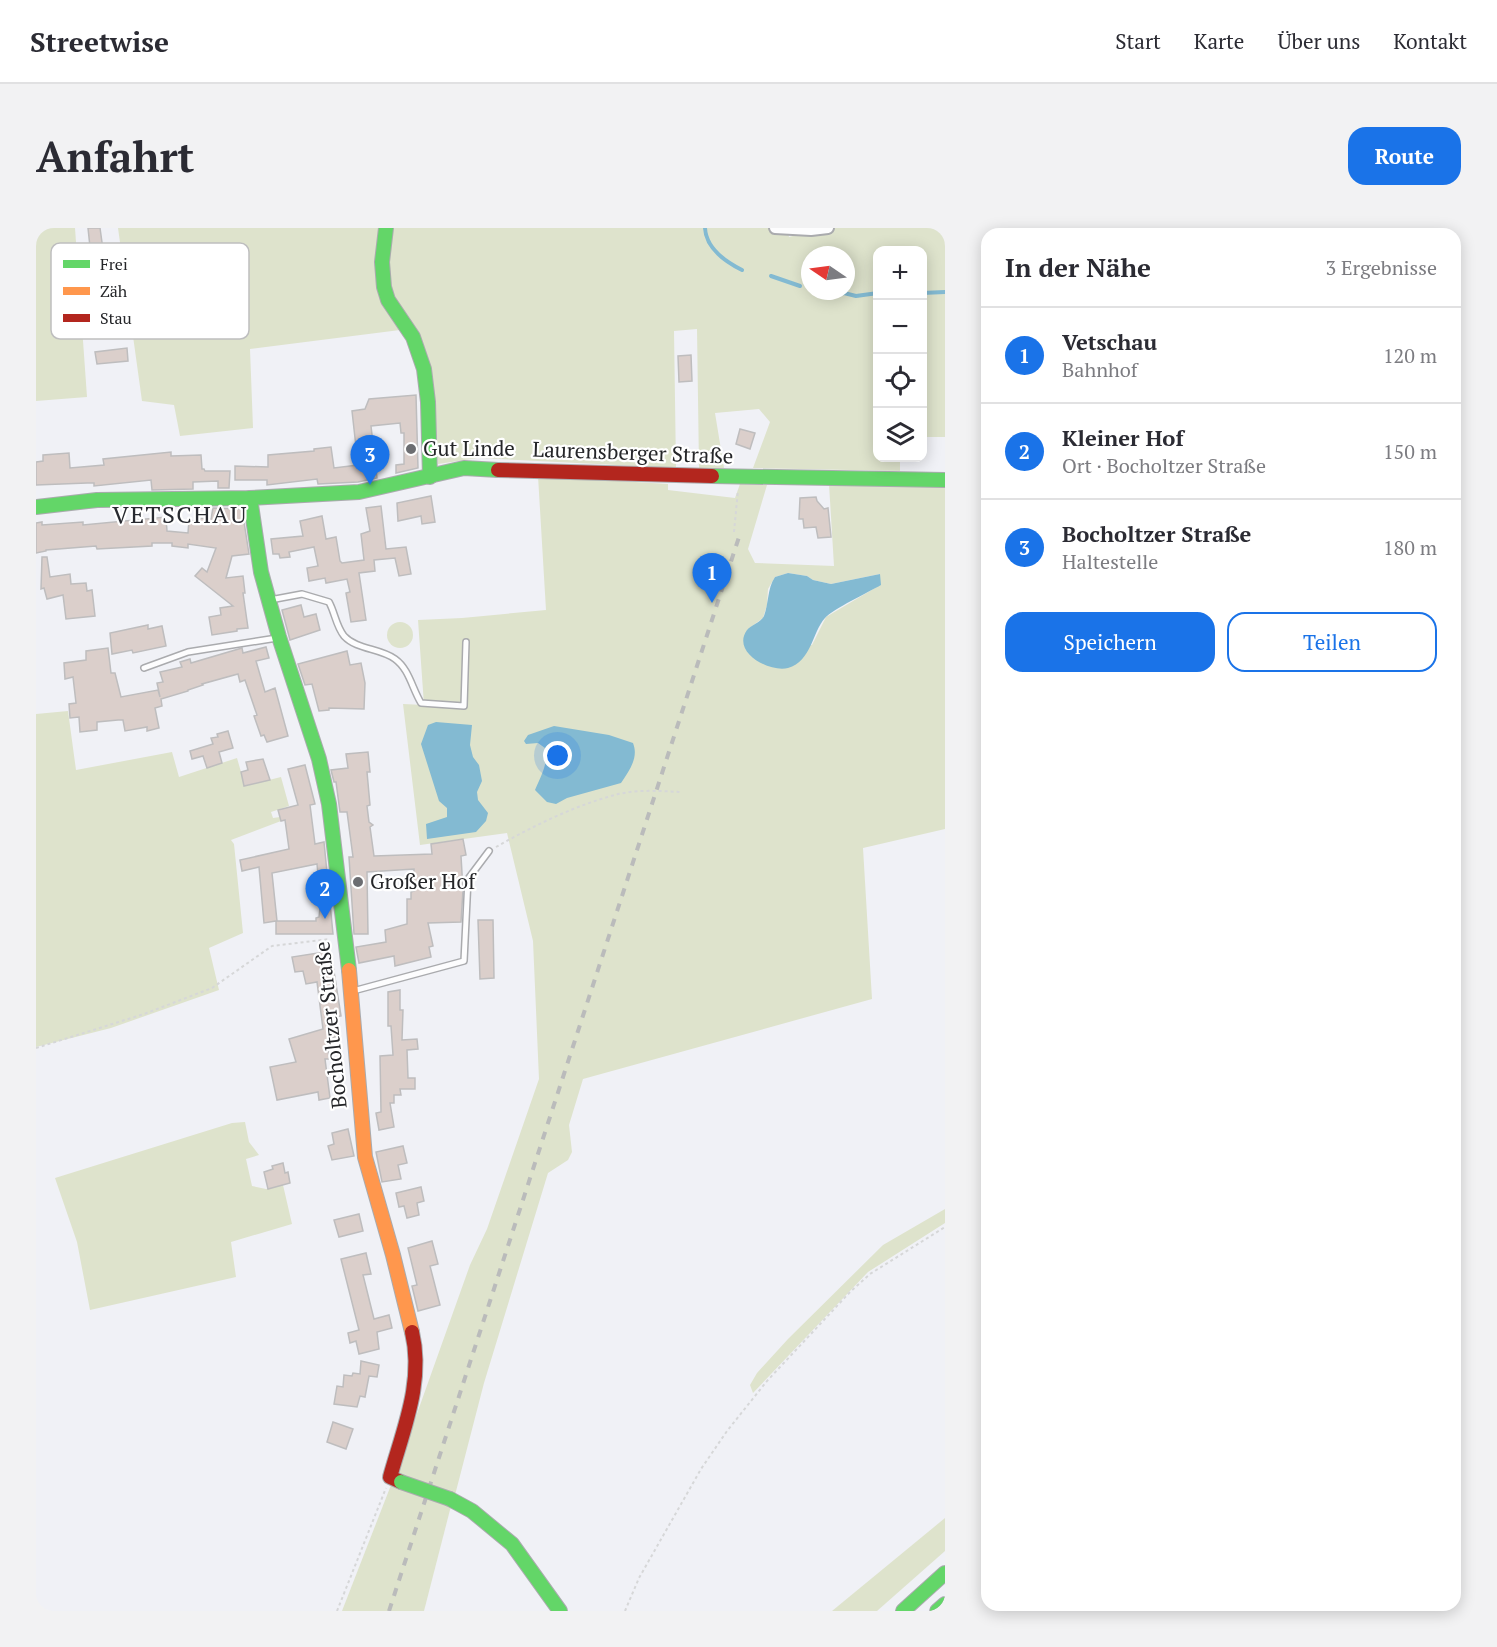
<!DOCTYPE html>
<html lang="de">
<meta charset="utf-8">
<style>
body{margin:0;font-family:"PT Serif",serif;background:#f2f2f3;color:#2b2b33}
.controls{position:absolute;right:18px;top:18px;display:grid;overflow:hidden;border-radius:12px;box-shadow:0 3px 15px #0003}
.controls button{width:54px;height:54px;display:grid;place-items:center;padding:0;border:0;border-bottom:2px solid #e1e1e2;background:#fff;color:#2b2b33;font:30px sans-serif}
.compass{position:absolute;left:765px;top:18px;width:54px;height:54px;border-radius:50%;background:#fff;box-shadow:0 3px 15px #0003;rotate:283deg}
.you{position:absolute;left:522px;top:528px;width:21px;height:21px;margin:-15px;border:4px solid #fff;border-radius:50%;background:#1a73e8;box-shadow:0 0 0 9px #1a73e833}
.badge{display:grid;place-items:center;width:39px;height:39px;border-radius:50%;background:#1a73e8;color:#fff;font-size:20px;font-weight:700}
.pin{position:absolute;translate:-50% -50px;filter:drop-shadow(0 2px 3px #0008)}
.pin::after{content:'';position:absolute;top:32px;width:21px;height:18px;background:inherit;clip-path:polygon(0 0,100% 0,50% 100%)}
.list{margin:0;padding:0;list-style:none}
h2{display:flex;justify-content:space-between;align-items:center;height:78px;margin:0;padding:0 24px;font-size:26px}
h2 small{font-size:20px;font-weight:400;color:#7c7c81}
.list li{display:grid;grid-template-columns:39px 1fr auto;gap:18px;align-items:center;box-sizing:border-box;height:96px;padding:0 24px;border-top:2px solid #e1e1e2}
.list b{display:block;font-size:22px;white-space:nowrap}
.list p{margin:0;font-size:20px;white-space:nowrap;color:#7c7c81}
.list em{font-size:20px;font-style:normal;color:#7c7c81}
.actions{display:flex;gap:12px;padding:18px 24px}
.actions a{flex:1;padding:14px 0;border:2px solid #1a73e8;border-radius:18px;text-align:center;font-size:21px;color:#1a73e8}
.actions .main{background:#1a73e8;color:#fff}
.icon{flex:none;width:33px;height:33px;fill:none;stroke:currentColor;stroke-width:2;stroke-linecap:round;stroke-linejoin:round}
.map{position:relative;flex:none;width:909px;height:1383px;overflow:hidden;border-radius:18px}
header{display:flex;align-items:center;gap:36px;box-sizing:border-box;height:84px;padding:0 30px;background:#fff;border-bottom:2px solid #e1e1e2}
header strong{font-size:28px}
nav{display:flex;gap:33px;margin-inline-start:auto;font-size:21px}
.intro{display:flex;align-items:center;justify-content:space-between;box-sizing:border-box;height:144px;padding:0 36px}
h1{margin:0;font-size:42px}
.button{padding:15px 27px;border-radius:18px;background:#1a73e8;color:#fff;font-size:21px;font-weight:700}
main{display:flex;gap:36px;padding:0 36px}
aside{flex:1;background:#fff;border-radius:18px;box-shadow:0 3px 15px #0003}
.map>svg:first-child{display:block}
.green{fill:#dee3cc;fill-rule:evenodd}
.water{fill:#83bad2}
.lines{fill:none;stroke-linecap:round;stroke-linejoin:round}
.stream{stroke:#83bad2;stroke-width:4}
.building{fill:#dbcfcb;stroke:#bebdbe;stroke-width:1.5;fill-rule:evenodd}
.lane-casing{stroke:#aaabae;stroke-width:8}
.street-casing{stroke:#aaabae;stroke-width:14}
.fast-casing{stroke:#aaabae;stroke-width:16}
.slow-casing{stroke:#aaabae;stroke-width:16}
.jam-casing{stroke:#aaabae;stroke-width:16}
.path{stroke:#d6d7d8;stroke-width:2;stroke-dasharray:3 3;stroke-linecap:butt}
.lane{stroke:#fdfdfe;stroke-width:5}
.street{stroke:#fdfdfe;stroke-width:10}
.fast{stroke:#63d668;stroke-width:14}
.slow{stroke:#ff974d;stroke-width:14}
.jam{stroke:#b3261e;stroke-width:14}
.rail{stroke:#babbbb;stroke-width:4;stroke-dasharray:8 8;stroke-linecap:butt}
.fast-bridge-casing{stroke:#aaabae;stroke-width:16;stroke-linecap:butt}
.fast-bridge{stroke:#63d668;stroke-width:14}
.poi-dot{fill:#6c6d71;stroke:#fff;stroke-width:2}
.labels{text-anchor:middle;stroke-width:4.5;stroke-linejoin:round;paint-order:stroke}
.poi-label{font-size:21px;fill:#252629;stroke:#fff;text-anchor:start}
.street-label{font-size:21px;fill:#252629;stroke:#fff}
.quarter-label{font-size:24px;letter-spacing:1.5px;fill:#282a30;stroke:#fff}
.key{fill:#fff;stroke:#bebebf;stroke-width:1.5}
.key-label{font-size:16px;fill:#252629}
</style>
<header>
<strong>Streetwise</strong>
<nav><a>Start</a><a>Karte</a><a>Über uns</a><a>Kontakt</a></nav>
</header>
<div class="intro"><h1>Anfahrt</h1><a class="button">Route</a></div>
<main>
<div class="map">
<svg width="909" height="1383" viewBox="0 0 909 1383">
<rect width="100%" height="100%" fill="#f0f1f6"/>
<g class="green">
<polygon points="0,0 39,0 51,169 0,173"/>
<path d="M82,0H751L753,9L785,0H909V209H887L886,22H842V230H864V243L717,240L734,194L723,181L679,185L688,240H663L661,101L638,103L640,240L442,230L402,236L394,150L364,102L214,121L217,200L144,208L138,177L106,173ZM774,27H810V63H774Z"/>
<path d="M502,248L632,256V262L699,270L704,256L731,257L712,321L719,335L798,338L793,256L909,258V601L827,620L836,771L547,851L533,897L536,924L532,932L512,945L448,1155L418,1271L358,1250L434,1037L451,1001L503,851L497,713L471,605L384,617L367,476L388,477L382,392L426,390L510,382ZM752,345L771,348L777,352L795,356L844,346V357L790,389L776,417L711,402L727,390L731,377L732,361L739,349Z"/>
<circle cx="364" cy="407" r="13"/>
<polygon points="32,483 40,542 136,524 143,549 201,530 209,558 245,549 253,578 235,584 237,590 244,589 245,593 195,612 198,616 207,705 173,720 183,762 75,800 0,819 0,486"/>
<polygon points="209,894 213,914 223,927 210,931 216,958 230,961 247,957 256,996 195,1014 200,1049 54,1082 41,1014 19,950 196,895"/>
<polygon points="909,981 909,995 832,1044 717,1165 714,1157 721,1145 752,1111 847,1017"/>
<polygon points="355,1257 415,1278 388,1383 306,1383"/>
<polygon points="909,1290 909,1323 841,1383 796,1383"/>
</g>
<g class="water">
<path d="M752,345L771,348L777,352L795,356L844,346L845,357C833,364 797,381 789,390C776,404 776,433 752,440C734,445 695,424 711,402C715,397 724,395 728,388C733,375 731,361 739,349Z"/>
<polygon points="400,494 436,497 434,517 437,529 443,537 446,553 441,564 442,572 452,585 450,593 440,604 391,611 390,596 411,589 411,580 403,573 385,516 392,497"/>
<path d="M518,498L573,507L597,515C603,530 593,543 585,555L531,570L520,576L511,574L499,562C505,548 513,534 509,520L502,515L490,516L488,513L492,507Z"/>
</g>
<g class="lines">
<g class="stream">
<path d="M669,0C670,20 690,34 706,42"/>
<polyline points="735,48 764,58"/>
<polyline points="886,65 909,64"/>
<polyline points="791,69 808,65 820,68 842,65"/>
</g>
</g>
<g class="building">
<polygon points="52,0 64,0 69,36 56,38"/>
<polygon points="91,120 92,133 61,136 59,124"/>
<polygon points="655,127 656,153 643,154 642,128"/>
<polygon points="380,167 382,240 360,245 360,237 368,236 368,205 365,205 364,195 335,198 341,250 322,254 282,256 281,251 231,257 231,252 199,252 199,238 232,239 232,227 278,223 278,221 295,219 298,240 322,237 316,183 329,181 333,171"/>
<polygon points="704,201 719,205 714,221 700,216"/>
<polygon points="135,224 135,228 165,227 166,241 168,241 169,243 194,243 193,260 182,260 182,253 157,254 157,261 116,262 115,252 58,258 58,255 51,255 0,257 0,234 7,233 7,227 33,225 34,240 68,237 67,231"/>
<polygon points="395,268 399,294 386,296 385,288 362,293 361,275"/>
<polygon points="780,269 781,273 788,281 792,280 795,309 782,310 780,299 768,300 767,291 763,291 764,270"/>
<polygon points="345,278 350,321 370,319 375,346 363,348 359,330 338,332 339,343 323,345 330,392 315,394 310,365 314,364 311,351 290,355 289,350 273,353 271,340 282,338 278,319 253,324 254,329 244,330 243,326 237,326 235,311 267,308 264,293 286,288 290,311 300,309 304,333 306,335 328,332 325,306 334,303 330,280"/>
<polygon points="177,280 206,281 213,326 196,328 190,350 207,348 209,365 207,365 212,400 201,401 201,403 176,407 173,389 185,387 184,380 197,378 159,348 166,340 171,344 180,320 152,316 152,320 136,318 136,315 116,315 116,318 61,321 60,318 10,322 10,323 0,325 0,295 6,294 6,297 47,294 47,297 130,289 131,303 152,305 153,292 164,294 164,290 175,291"/>
<polygon points="6,329 11,329 14,349 34,346 35,356 50,355 51,363 56,362 59,388 30,391 27,367 11,371 8,360 5,361"/>
<polygon points="265,377 268,389 280,386 284,402 254,412 246,382"/>
<polygon points="112,397 112,401 126,398 130,418 97,425 96,422 76,426 74,405"/>
<polygon points="230,419 233,430 220,433 229,464 239,460 252,508 231,514 228,507 225,508 218,488 221,487 209,452 204,454 202,446 166,456 167,457 152,462 152,463 125,471 126,478 119,480 123,500 111,503 111,499 89,503 87,492 82,492 61,494 61,502 44,504 43,489 34,490 33,476 40,475 37,449 29,451 28,435 50,432 50,423 72,420 75,445 79,445 85,469 122,462 124,469 121,455 127,454 124,444 146,439 144,434 154,431 155,435 206,420 207,425"/>
<polygon points="311,423 314,437 325,435 329,455 328,481 293,480 293,482 283,483 276,456 269,457 262,436"/>
<polygon points="192,503 197,520 183,524 186,535 171,540 167,528 156,531 154,523 177,516 175,510 182,509 181,506"/>
<polygon points="332,524 334,544 331,544 334,577 331,578 333,594 337,597 334,599 338,628 396,626 395,616 427,611 430,627 425,628 427,662 425,694 392,695 397,718 393,719 395,729 359,738 358,728 323,735 320,719 350,714 349,702 371,696 371,671 375,671 375,664 378,663 378,641 331,644 332,706 318,706 313,629 317,629 311,584 304,584 300,554 298,554 295,542 312,540 310,526"/>
<polygon points="227,531 234,552 208,558 205,544 212,542 210,534"/>
<path d="M269,537L279,576L274,577L279,616L288,614L297,706H240V693L228,695L223,639L206,643L204,632L253,621L249,592L245,593L242,582L262,577L252,541ZM281,636L285,679L284,680L283,689L280,690V693H241L236,645Z"/>
<polygon points="442,692 457,692 458,750 444,751"/>
<polygon points="288,724 291,738 297,737 305,788 299,789 303,808 291,811 293,831 289,831 294,870 283,872 282,864 241,872 234,839 260,834 253,811 287,801 281,754 270,756 267,743 259,744 256,729"/>
<polygon points="364,762 364,782 367,782 366,812 381,811 382,821 371,822 372,850 379,850 379,861 364,861 365,867 358,867 358,875 354,875 358,899 343,902 340,885 345,884 344,828 357,827 355,798 352,798 352,764"/>
<polygon points="312,901 318,928 296,932 292,918 298,916 296,905"/>
<polygon points="367,918 371,935 362,937 365,951 346,954 340,924"/>
<polygon points="247,935 249,945 252,944 254,955 232,961 228,944 237,941 236,938"/>
<polygon points="385,959 388,973 381,975 383,987 371,990 368,978 363,979 360,965"/>
<polygon points="323,986 327,1003 303,1009 298,992"/>
<polygon points="396,1013 402,1036 394,1038 404,1077 382,1083 376,1058 381,1057 372,1020"/>
<polygon points="330,1025 335,1046 327,1047 338,1091 353,1087 356,1100 341,1104 343,1121 323,1126 320,1113 314,1115 312,1105 323,1102 305,1031"/>
<polygon points="325,1133 343,1137 341,1149 333,1148 329,1169 324,1168 321,1179 298,1176 301,1158 307,1159 308,1147 316,1148 317,1145 324,1146"/>
<polygon points="297,1194 317,1201 310,1221 291,1214"/>
</g>
<g class="lines">
<g class="lane-casing">
<g id="lane">
<path d="M234,372L266,366L293,374C299,385 300,398 308,408C321,422 344,420 359,431C373,441 376,460 385,475L428,478L430,414"/>
<polyline points="108,440 152,424 241,410"/>
<polyline points="317,763 428,733 432,651 453,623"/>
</g>
</g>
<g class="street-casing">
<polyline id="street" points="739,0 775,2 792,0"/>
</g>
<g class="fast-casing">
<g id="fast">
<polyline points="350,0 346,34 348,59 352,72 377,109 388,141 392,174 394,249"/>
<polyline points="676,248 909,252"/>
<polyline points="214,270 225,344 243,409 283,531 293,576 313,742"/>
<polyline points="0,279 61,272 214,270 323,264 428,240 462,242"/>
<polyline points="414,1271 436,1283 476,1316 524,1383"/>
<polyline points="867,1383 909,1345"/>
<polyline points="901,1383 909,1376"/>
</g>
</g>
<g class="slow-casing">
<polyline id="slow" points="313,742 329,929 357,1027 376,1104"/>
</g>
<g class="jam-casing">
<g id="jam">
<polyline points="462,242 676,248"/>
<path d="M365,1254L354,1249C367,1202 388,1154 376,1104"/>
</g>
</g>
<g class="path">
<polyline points="698,304 702,262"/>
<path d="M460,619C495,599 540,577 579,567C600,561 623,563 644,564"/>
<polyline points="0,820 108,786 176,760 236,718 294,711"/>
<polyline points="301,1383 350,1260"/>
<polyline points="589,1383 603,1350 665,1241 691,1203 731,1153 814,1064 834,1046 909,999"/>
</g>
<use href="#lane" class="lane"/>
<use href="#street" class="street"/>
<use href="#fast" class="fast"/>
<use href="#slow" class="slow"/>
<use href="#jam" class="jam"/>
<polyline class="rail" points="353,1383 703,309"/>
<g class="fast-bridge-casing">
<polyline id="fast-bridge" points="365,1254 414,1271"/>
</g>
<use href="#fast-bridge" class="fast-bridge"/>
</g>
<g class="poi-dot">
<circle cx="375" cy="221" r="6"/>
<circle cx="322" cy="654" r="6"/>
</g>
<g class="labels">
<g class="poi-label">
<text x="387" y="228">Gut Linde</text>
<text x="334" y="661">Großer Hof</text>
</g>
<g class="street-label">
<text transform="translate(597 225) rotate(2)" y="7">Laurensberger Straße</text>
<text transform="translate(295 797) rotate(-96)" y="7">Bocholtzer Straße</text>
</g>
<g class="quarter-label">
<text x="144" y="295">VETSCHAU</text>
</g>
</g>
<rect x="15" y="15" width="198" height="96" rx="9" class="key"/>
<rect x="27" y="32" width="27" height="8" fill="#63d668"/>
<rect x="27" y="59" width="27" height="8" fill="#ff974d"/>
<rect x="27" y="86" width="27" height="8" fill="#b3261e"/>
<g class="key-label">
<text x="64" y="42">Frei</text>
<text x="64" y="69">Zäh</text>
<text x="64" y="96">Stau</text>
</g>
</svg>
<div class="controls">
<button>+</button>
<button>−</button>
<button><svg class="icon" aria-label="locate" viewBox="0 0 24 24"><circle cx="12" cy="12" r="6"/><path d="M12 2v4M12 18v4M2 12h4M18 12h4"/></svg></button>
<button><svg class="icon" aria-label="layers" viewBox="0 0 24 24"><path d="M12 4l9 5-9 5-9-5zM3 14l9 5 9-5"/></svg></button>
</div>
<svg class="compass" viewBox="-18 -18 36 36"><path d="M0-13l5 13h-10z" fill="#e53935"/><path d="M0 13l5-13h-10z" fill="#7c7c81"/></svg>
<div class="you"></div>
<div class="pin badge" style="left:676px;top:375px">1</div>
<div class="pin badge" style="left:289px;top:691px">2</div>
<div class="pin badge" style="left:334px;top:257px">3</div>
</div>
<aside>
<h2>In der Nähe<small>3 Ergebnisse</small></h2>
<ul class="list">
<li><span class="badge">1</span><div><b>Vetschau</b><p>Bahnhof</p></div><em>120 m</em></li>
<li><span class="badge">2</span><div><b>Kleiner Hof</b><p>Ort · Bocholtzer Straße</p></div><em>150 m</em></li>
<li><span class="badge">3</span><div><b>Bocholtzer Straße</b><p>Haltestelle</p></div><em>180 m</em></li>
</ul>
<div class="actions"><a class="main">Speichern</a><a>Teilen</a></div>
</aside>
</main>
